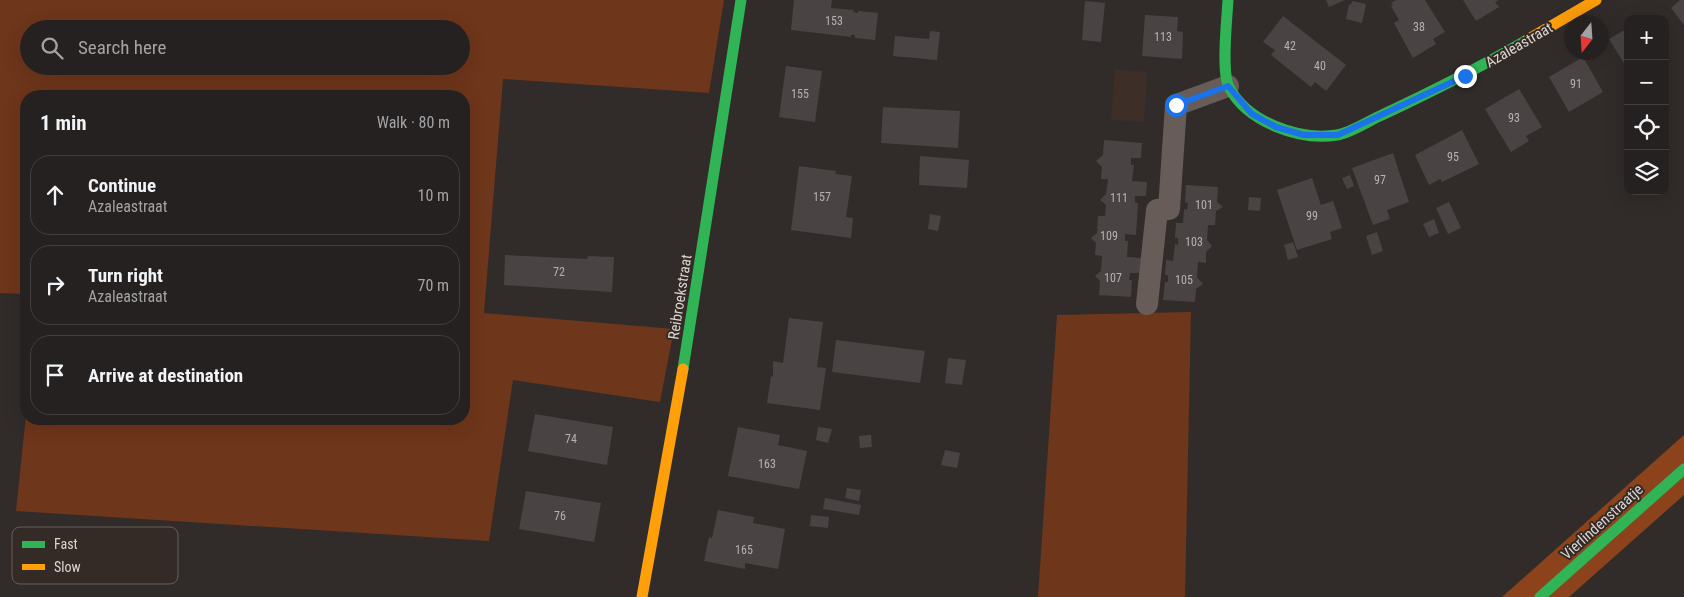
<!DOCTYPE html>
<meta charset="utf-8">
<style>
body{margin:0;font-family:"Roboto Condensed",sans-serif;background:#312e2d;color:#f1f3f6}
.controls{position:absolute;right:15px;top:15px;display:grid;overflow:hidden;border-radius:10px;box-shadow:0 5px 20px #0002}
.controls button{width:45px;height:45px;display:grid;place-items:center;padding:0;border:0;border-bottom:1px solid #423e3e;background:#252120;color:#f1f3f6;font:25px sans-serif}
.compass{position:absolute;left:1564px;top:15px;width:45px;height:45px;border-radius:50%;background:#252120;box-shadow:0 5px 20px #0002;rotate:197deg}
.stop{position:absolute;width:15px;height:15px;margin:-11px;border:4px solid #1a73e8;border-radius:50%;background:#fff}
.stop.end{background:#1a73e8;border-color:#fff;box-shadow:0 1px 5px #0008}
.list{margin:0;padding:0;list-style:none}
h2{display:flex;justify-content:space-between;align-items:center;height:65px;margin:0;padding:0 20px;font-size:21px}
h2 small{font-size:16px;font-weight:400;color:#a3a3a5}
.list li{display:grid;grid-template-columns:32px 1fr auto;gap:15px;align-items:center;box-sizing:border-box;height:80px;margin:0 10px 10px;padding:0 10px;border:1px solid #423e3e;border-radius:20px}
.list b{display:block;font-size:19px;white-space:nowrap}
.list p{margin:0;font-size:16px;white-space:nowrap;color:#a3a3a5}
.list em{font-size:16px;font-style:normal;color:#a3a3a5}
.icon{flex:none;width:28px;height:28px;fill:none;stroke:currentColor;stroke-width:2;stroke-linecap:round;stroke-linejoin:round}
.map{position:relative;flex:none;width:1684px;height:597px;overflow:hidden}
.search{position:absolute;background:#252120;box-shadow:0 5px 20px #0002;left:20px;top:20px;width:450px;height:55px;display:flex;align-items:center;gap:12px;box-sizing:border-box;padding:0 18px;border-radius:28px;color:#a3a3a5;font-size:19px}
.panel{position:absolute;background:#252120;box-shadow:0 5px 20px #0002;left:20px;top:90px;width:450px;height:335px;border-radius:20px}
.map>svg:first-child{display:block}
.built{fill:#3d2f28}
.green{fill:#6e361b;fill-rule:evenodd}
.forest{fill:#8c431c}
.building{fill:#494443}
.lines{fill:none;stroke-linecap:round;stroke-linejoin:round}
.street{stroke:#675c57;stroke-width:22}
.fast{stroke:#30b455;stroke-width:11}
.slow{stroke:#ff9f0a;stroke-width:11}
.route{stroke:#1a73e8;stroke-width:6}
.labels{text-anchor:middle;stroke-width:4;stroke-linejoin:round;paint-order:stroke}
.number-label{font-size:12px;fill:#b7b2af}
.street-label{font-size:15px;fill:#dcd6d3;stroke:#342b27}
.key{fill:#342b27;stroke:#665e5b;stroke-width:1}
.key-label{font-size:14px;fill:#dcd6d3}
</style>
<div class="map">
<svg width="1684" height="597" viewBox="0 0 1684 597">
<rect width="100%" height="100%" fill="#312c2a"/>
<polygon class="built" points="1115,69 1147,72 1144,122 1111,120"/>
<g class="green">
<path d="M0,0H724L709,93L503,79L484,313L674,329L660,402L513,380L489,541L16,511L26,415V419H464V96H26V294L0,293ZM29,29H461V66H29Z"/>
<polygon points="1191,312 1185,597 1038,597 1057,315"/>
</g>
<polygon class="forest" points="1684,435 1684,495 1569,597 1502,597"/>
<g class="building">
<polygon points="794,0 832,0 831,8 854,10 853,12 858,13 858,11 878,13 875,40 855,38 855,35 851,35 851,37 791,30"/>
<polygon points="1326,0 1345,0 1329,7"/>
<polygon points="1396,0 1425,0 1445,32 1433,39 1436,44 1413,58 1394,23 1399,20 1391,6 1393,5 1391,3"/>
<polygon points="1463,0 1499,0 1495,2 1499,7 1476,21"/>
<polygon points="1680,0 1684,0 1684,25 1671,8"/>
<polygon points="1085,1 1105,3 1101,42 1082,40"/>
<polygon points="1352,1 1366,4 1362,23 1346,19 1349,4 1351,5"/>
<polygon points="1145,15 1178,17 1177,31 1183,32 1182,59 1142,56"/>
<polygon points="1283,16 1346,65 1326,91 1315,82 1311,87 1271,55 1275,50 1263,42"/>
<polygon points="1628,28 1628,70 1609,39"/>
<polygon points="930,31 940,32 937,60 893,56 895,36 929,39"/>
<polygon points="1583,57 1603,92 1569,112 1549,77"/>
<polygon points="786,66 822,71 815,122 779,117"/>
<polygon points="1519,89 1542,127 1526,136 1529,141 1511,152 1485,109"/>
<polygon points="883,107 960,111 958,148 881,143"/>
<polygon points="1462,130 1479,164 1442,182 1440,179 1429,185 1415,155"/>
<polygon points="1104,140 1142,143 1141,158 1131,158 1131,165 1134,165 1132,181 1147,182 1146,196 1135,196 1135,203 1138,203 1136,235 1125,234 1125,241 1128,241 1127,257 1141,258 1140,273 1130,273 1129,280 1132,280 1131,297 1099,295 1100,281 1095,276 1101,271 1102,256 1095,255 1096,243 1091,238 1097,233 1098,216 1105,216 1106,205 1100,200 1106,194 1108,179 1101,179 1102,167 1096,161 1103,155"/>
<polygon points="1393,153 1409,202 1387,210 1390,219 1373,225 1352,168"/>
<polygon points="920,156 969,160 967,188 919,185"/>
<polygon points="799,166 836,171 835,174 852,176 846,217 853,218 851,238 791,230"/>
<polygon points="1350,175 1354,186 1347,189 1342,178"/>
<polygon points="1312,178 1321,205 1333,201 1342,228 1330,232 1332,239 1297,250 1277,190"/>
<polygon points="1186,185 1218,187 1217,202 1223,207 1216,211 1215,225 1208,225 1207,240 1212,246 1206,252 1206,263 1198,262 1197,277 1203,284 1196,289 1195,302 1163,300 1165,282 1168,282 1168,275 1165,275 1166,260 1173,261 1175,244 1178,245 1178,238 1175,238 1176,223 1183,223 1184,209 1187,210 1188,203 1185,202"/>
<polygon points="1249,197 1261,198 1260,211 1248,210"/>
<polygon points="1449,202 1461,228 1448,234 1436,208"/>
<polygon points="930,214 941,216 938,231 928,229"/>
<polygon points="1434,219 1439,233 1429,237 1423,224"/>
<polygon points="1377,232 1383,251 1372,255 1366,236"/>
<polygon points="1293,242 1298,257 1288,260 1284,245"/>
<polygon points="505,255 587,259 588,256 614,257 612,292 504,285"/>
<polygon points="789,318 823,322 817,367 826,368 820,410 767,403 771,376 773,377 773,361 783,363"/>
<polygon points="836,340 925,351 920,383 832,372"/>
<polygon points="948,358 966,360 962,385 945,383"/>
<polygon points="535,414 613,427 607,465 528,451"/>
<polygon points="738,427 780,435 778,445 807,451 799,489 728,476"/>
<polygon points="818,427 832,429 828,443 816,440"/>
<polygon points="871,435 872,447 860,448 859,436"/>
<polygon points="945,450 960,453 957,468 941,465"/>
<polygon points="847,488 861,490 859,501 845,498"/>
<polygon points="526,491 601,503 594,542 519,529"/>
<polygon points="825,498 861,505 859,515 823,509"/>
<polygon points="718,510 754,517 753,523 785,529 778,569 745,563 745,569 704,561 709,537 712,538"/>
<polygon points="811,515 829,517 828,528 810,526"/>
</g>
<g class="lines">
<polyline class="street" points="1147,304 1157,210 1169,209 1176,105 1228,86"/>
<g class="fast">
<path d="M1228,0C1227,19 1221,72 1229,87C1247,122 1299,141 1337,135C1351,133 1368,121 1382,115C1431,92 1479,68 1527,40"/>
<polyline points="683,369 741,0"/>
<polyline points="1540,597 1684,469"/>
</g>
<g class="slow">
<polyline points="1527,40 1596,0"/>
<polyline points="642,597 683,369"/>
</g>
</g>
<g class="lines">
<polyline class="route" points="1176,105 1228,86 1252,114 1276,127 1304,135 1338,135 1465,76"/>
</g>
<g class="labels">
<g class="number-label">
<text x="834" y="25">153</text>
<text x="1419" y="31">38</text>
<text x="1163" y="41">113</text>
<text x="1290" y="50">42</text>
<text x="1320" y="70">40</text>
<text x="1576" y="88">91</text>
<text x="800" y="98">155</text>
<text x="1514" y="122">93</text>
<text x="1453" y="161">95</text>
<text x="1380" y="184">97</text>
<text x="822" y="201">157</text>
<text x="1119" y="202">111</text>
<text x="1204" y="209">101</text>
<text x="1312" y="220">99</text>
<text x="1109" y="240">109</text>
<text x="1194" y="246">103</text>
<text x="559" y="276">72</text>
<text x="1113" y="282">107</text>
<text x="1184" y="284">105</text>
<text x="571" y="443">74</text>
<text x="767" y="468">163</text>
<text x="560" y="520">76</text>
<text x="744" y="554">165</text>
</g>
<g class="street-label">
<text transform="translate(1519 45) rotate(-30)" y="5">Azaleastraat</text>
<text transform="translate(680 297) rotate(-81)" y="5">Reibroekstraat</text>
<text transform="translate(1602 522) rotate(-42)" y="5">Vierlindenstraatje</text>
</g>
</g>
<rect x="12" y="527" width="166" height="57" rx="8" class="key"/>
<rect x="22" y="541" width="23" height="7" fill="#30b455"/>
<rect x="22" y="564" width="23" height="6" fill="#ff9f0a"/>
<g class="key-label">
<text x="54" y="549">Fast</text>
<text x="54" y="572">Slow</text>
</g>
</svg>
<div class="controls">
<button>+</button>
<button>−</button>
<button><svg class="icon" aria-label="locate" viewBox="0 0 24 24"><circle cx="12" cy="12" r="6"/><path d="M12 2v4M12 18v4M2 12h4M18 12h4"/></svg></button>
<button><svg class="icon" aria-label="layers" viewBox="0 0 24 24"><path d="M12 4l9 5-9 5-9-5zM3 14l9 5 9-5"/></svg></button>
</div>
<svg class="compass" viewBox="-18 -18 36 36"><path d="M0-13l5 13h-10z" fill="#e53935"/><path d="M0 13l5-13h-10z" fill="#a3a3a5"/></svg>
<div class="stop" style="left:1176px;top:105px"></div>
<div class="stop end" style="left:1465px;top:76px"></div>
<div class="search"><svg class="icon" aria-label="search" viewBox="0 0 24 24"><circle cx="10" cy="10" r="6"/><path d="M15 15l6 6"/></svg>Search here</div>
<section class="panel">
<h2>1 min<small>Walk · 80 m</small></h2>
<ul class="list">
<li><svg class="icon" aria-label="ahead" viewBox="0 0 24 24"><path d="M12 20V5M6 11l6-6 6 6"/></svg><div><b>Continue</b><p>Azaleastraat</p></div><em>10 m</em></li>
<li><svg class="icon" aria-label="right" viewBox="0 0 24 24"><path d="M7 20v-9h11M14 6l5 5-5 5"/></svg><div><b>Turn right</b><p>Azaleastraat</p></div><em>70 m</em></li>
<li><svg class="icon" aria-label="arrive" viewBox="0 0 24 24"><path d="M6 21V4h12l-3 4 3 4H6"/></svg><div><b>Arrive at destination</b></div></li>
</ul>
</section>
</div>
